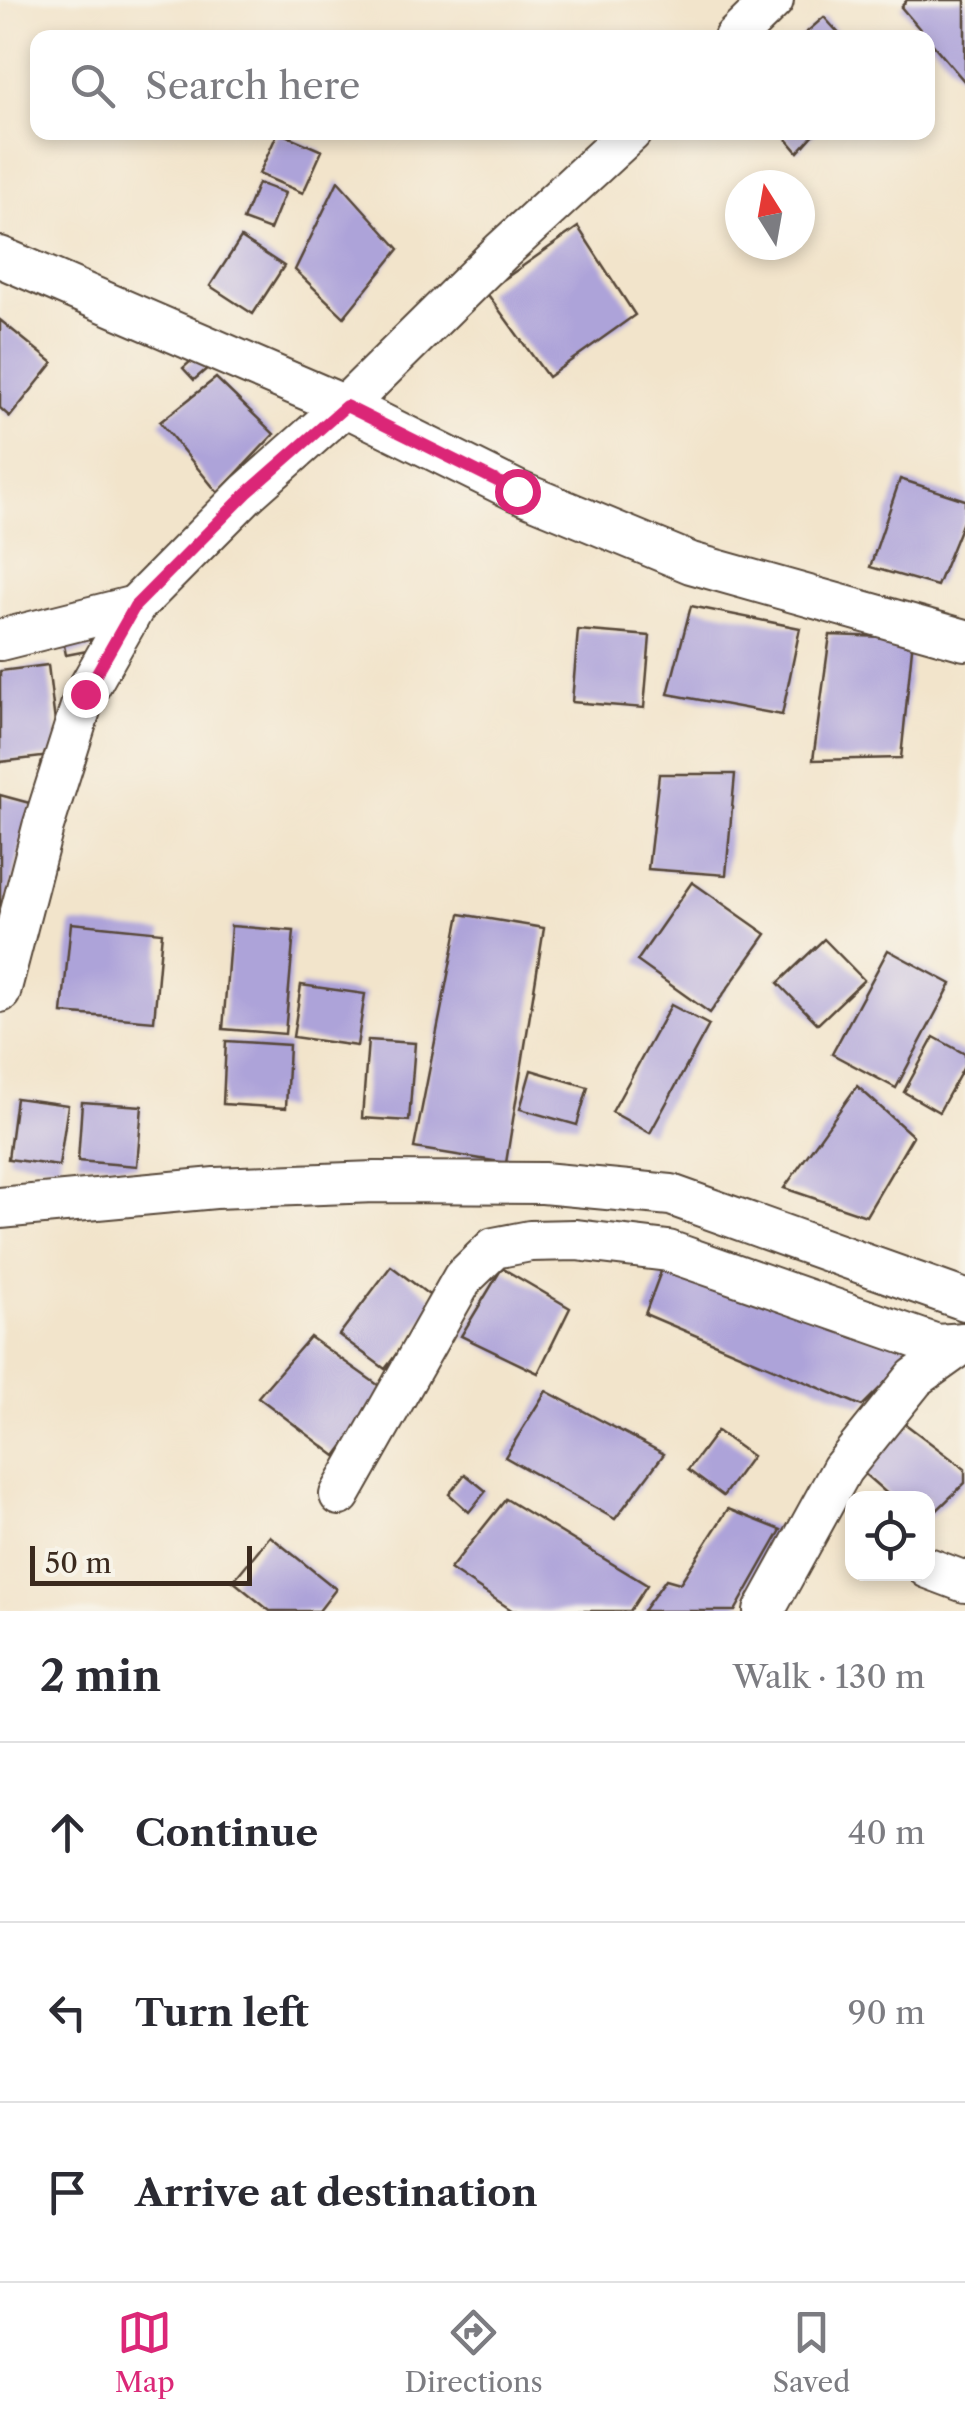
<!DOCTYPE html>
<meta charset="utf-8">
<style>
body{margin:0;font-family:"Libre Caslon Text",serif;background:#f2f2f3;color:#2b2b33}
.controls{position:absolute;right:30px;bottom:30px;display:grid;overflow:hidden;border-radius:20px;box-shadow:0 5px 15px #0003}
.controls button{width:90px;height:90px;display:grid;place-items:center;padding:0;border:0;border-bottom:2px solid #e1e1e2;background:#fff;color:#2b2b33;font:50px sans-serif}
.compass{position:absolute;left:725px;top:170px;width:90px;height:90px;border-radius:50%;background:#fff;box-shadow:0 5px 15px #0003;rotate:349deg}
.scale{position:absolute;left:30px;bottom:25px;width:222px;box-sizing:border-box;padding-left:10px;border:5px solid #3b2a1e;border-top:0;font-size:28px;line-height:35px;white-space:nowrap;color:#3b2a1e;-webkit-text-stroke:8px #f7f3e8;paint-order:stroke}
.stop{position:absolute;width:30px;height:30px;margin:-22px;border:8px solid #db2777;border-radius:50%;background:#fff}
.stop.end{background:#db2777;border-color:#fff;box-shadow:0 2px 10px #0008}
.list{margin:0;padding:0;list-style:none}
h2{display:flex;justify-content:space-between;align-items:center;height:130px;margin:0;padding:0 40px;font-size:42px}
h2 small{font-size:32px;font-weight:400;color:#7c7c81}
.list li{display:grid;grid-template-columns:65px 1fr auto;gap:30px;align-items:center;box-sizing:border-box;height:180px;padding:0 40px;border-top:2px solid #e1e1e2}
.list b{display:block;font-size:38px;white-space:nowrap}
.list em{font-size:32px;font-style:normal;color:#7c7c81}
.icon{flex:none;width:55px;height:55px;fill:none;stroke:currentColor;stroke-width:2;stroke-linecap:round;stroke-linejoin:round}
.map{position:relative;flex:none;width:965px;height:1611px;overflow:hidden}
.search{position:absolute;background:#fff;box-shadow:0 5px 15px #0003;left:30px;right:30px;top:30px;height:110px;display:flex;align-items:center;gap:25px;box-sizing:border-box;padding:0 35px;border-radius:20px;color:#7c7c81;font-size:38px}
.sheet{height:670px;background:#fff}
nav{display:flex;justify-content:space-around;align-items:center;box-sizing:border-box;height:140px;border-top:2px solid #e1e1e2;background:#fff;font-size:28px;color:#7c7c81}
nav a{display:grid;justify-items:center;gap:5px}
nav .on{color:#db2777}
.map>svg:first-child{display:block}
.building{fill:#ada3d9}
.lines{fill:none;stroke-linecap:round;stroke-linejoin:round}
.minor-casing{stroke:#564638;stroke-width:44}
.minor{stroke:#fff;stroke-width:40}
.route{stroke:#db2777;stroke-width:12}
</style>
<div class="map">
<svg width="965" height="1611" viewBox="0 0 965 1611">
<rect width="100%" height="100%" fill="#f7f3e8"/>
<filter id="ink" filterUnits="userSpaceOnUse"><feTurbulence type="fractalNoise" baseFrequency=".01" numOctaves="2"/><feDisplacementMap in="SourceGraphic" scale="20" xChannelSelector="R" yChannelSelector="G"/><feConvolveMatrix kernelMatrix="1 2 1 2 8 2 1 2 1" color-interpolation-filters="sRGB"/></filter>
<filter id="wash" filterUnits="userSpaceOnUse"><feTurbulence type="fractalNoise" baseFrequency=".0048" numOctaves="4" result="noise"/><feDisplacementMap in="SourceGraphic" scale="40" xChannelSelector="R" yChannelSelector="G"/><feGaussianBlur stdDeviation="2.25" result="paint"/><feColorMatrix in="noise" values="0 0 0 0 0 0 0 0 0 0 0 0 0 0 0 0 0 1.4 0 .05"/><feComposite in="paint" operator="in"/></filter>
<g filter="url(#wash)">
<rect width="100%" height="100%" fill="#f2e4cb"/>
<g id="blocks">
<g class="building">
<polygon points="907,0 965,0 965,82 901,7"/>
<polygon points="824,17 843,38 800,38"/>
<polygon points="278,132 322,151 303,193 259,174"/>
<polygon points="781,132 816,132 798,152"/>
<polygon points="338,181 399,249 344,317 295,270"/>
<polygon points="258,183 285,193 270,230 243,220"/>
<polygon points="578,227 635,315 548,377 486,292"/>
<polygon points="241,238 284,266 253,314 210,286"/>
<polygon points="0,320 53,363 10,417 0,408"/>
<polygon points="200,353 210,366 194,380 183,368"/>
<polygon points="216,378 274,434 218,493 160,422"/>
<polygon points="900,479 965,500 965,517 937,586 870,567"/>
<polygon points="691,606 800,628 782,715 668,694"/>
<polygon points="88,630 92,650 66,655 62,635"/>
<polygon points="578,630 650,636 644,708 572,702"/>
<polygon points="830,635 913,638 901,758 813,760"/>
<polygon points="48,665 59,755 0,762 0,671"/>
<polygon points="659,774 735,774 726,875 648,869"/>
<polygon points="0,795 33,804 5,907 0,906"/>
<polygon points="692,882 766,934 710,1013 637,961"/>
<polygon points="460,914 544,928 506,1163 414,1148"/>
<polygon points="71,923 162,932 154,1021 62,1013"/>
<polygon points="231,926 294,931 285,1034 223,1029"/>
<polygon points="824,939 864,980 818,1024 778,983"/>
<polygon points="888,950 951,984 896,1088 832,1054"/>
<polygon points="301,985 365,994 357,1046 293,1037"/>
<polygon points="671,1005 709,1025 650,1133 612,1112"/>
<polygon points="934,1037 965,1054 965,1065 939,1112 904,1092"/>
<polygon points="368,1040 415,1043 409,1121 362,1118"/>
<polygon points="226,1041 289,1045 286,1108 223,1104"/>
<polygon points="531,1070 588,1087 577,1125 520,1109"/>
<polygon points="857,1086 913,1136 866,1216 784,1188"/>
<polygon points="16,1098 68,1105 59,1166 8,1159"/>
<polygon points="82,1102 142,1106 137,1166 78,1161"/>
<polygon points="391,1266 437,1301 385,1369 339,1335"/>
<polygon points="663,1266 921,1347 862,1406 645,1314"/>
<polygon points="502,1268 570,1308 538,1373 461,1336"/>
<polygon points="310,1337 385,1390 336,1456 258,1397"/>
<polygon points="546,1391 664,1454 615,1519 505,1457"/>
<polygon points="900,1420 965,1469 965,1483 928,1519 928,1498 892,1498 859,1469"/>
<polygon points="717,1431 752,1456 723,1496 688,1470"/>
<polygon points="465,1474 486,1491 469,1512 449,1494"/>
<polygon points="506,1499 647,1585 630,1611 513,1611 450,1569"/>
<polygon points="728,1509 781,1530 735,1611 643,1611 666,1579 680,1583"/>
<polygon points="270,1536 336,1589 319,1611 270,1611 233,1581"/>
</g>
</g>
</g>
<g filter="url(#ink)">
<use href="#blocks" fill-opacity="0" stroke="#564638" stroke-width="2.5"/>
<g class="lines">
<g class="minor-casing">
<g id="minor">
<polyline points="734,38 773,0"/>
<polyline points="0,257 345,406 517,491 691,563 965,640"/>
<polyline points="0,640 135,606"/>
<polyline points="0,992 43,827 85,694 135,606 247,493 345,406 501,252 631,132"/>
<polyline points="0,1208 215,1188 375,1182 543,1183 671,1195 965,1300"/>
<polyline points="340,1495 463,1278 494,1248 530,1241 576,1240 668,1251 937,1345 965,1343"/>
<polyline points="928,1568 965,1582"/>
<polyline points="764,1611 842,1469 915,1378 964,1343"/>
</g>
</g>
<use href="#minor" class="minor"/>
</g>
</g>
<g class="lines" filter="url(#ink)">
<polyline class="route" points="85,694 135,606 247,493 346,406 517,491"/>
</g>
</svg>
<div class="controls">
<button><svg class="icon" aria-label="locate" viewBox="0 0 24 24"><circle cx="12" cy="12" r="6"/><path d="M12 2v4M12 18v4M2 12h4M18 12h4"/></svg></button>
</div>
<svg class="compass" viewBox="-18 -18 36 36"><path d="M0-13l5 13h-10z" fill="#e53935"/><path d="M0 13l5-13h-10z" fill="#7c7c81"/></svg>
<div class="scale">50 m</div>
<div class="stop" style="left:517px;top:491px"></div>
<div class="stop end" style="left:85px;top:694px"></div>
<div class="search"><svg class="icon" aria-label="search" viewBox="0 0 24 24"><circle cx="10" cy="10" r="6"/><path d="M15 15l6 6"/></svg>Search here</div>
</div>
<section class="sheet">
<h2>2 min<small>Walk · 130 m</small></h2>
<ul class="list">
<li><svg class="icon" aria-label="ahead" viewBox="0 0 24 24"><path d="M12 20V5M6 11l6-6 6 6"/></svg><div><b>Continue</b></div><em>40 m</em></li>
<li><svg class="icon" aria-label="left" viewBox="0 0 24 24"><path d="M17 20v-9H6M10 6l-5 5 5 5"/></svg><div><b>Turn left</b></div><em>90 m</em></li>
<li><svg class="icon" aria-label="arrive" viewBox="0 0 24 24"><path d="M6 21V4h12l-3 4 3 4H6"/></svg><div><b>Arrive at destination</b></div></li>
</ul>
</section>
<nav>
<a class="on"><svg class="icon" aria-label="map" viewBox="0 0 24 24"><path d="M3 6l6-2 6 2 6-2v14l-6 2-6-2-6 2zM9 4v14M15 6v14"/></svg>Map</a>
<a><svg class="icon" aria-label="directions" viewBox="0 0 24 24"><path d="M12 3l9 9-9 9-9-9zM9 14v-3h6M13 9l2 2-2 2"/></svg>Directions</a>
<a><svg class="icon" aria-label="saved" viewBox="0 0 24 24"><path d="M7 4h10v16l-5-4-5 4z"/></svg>Saved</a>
</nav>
